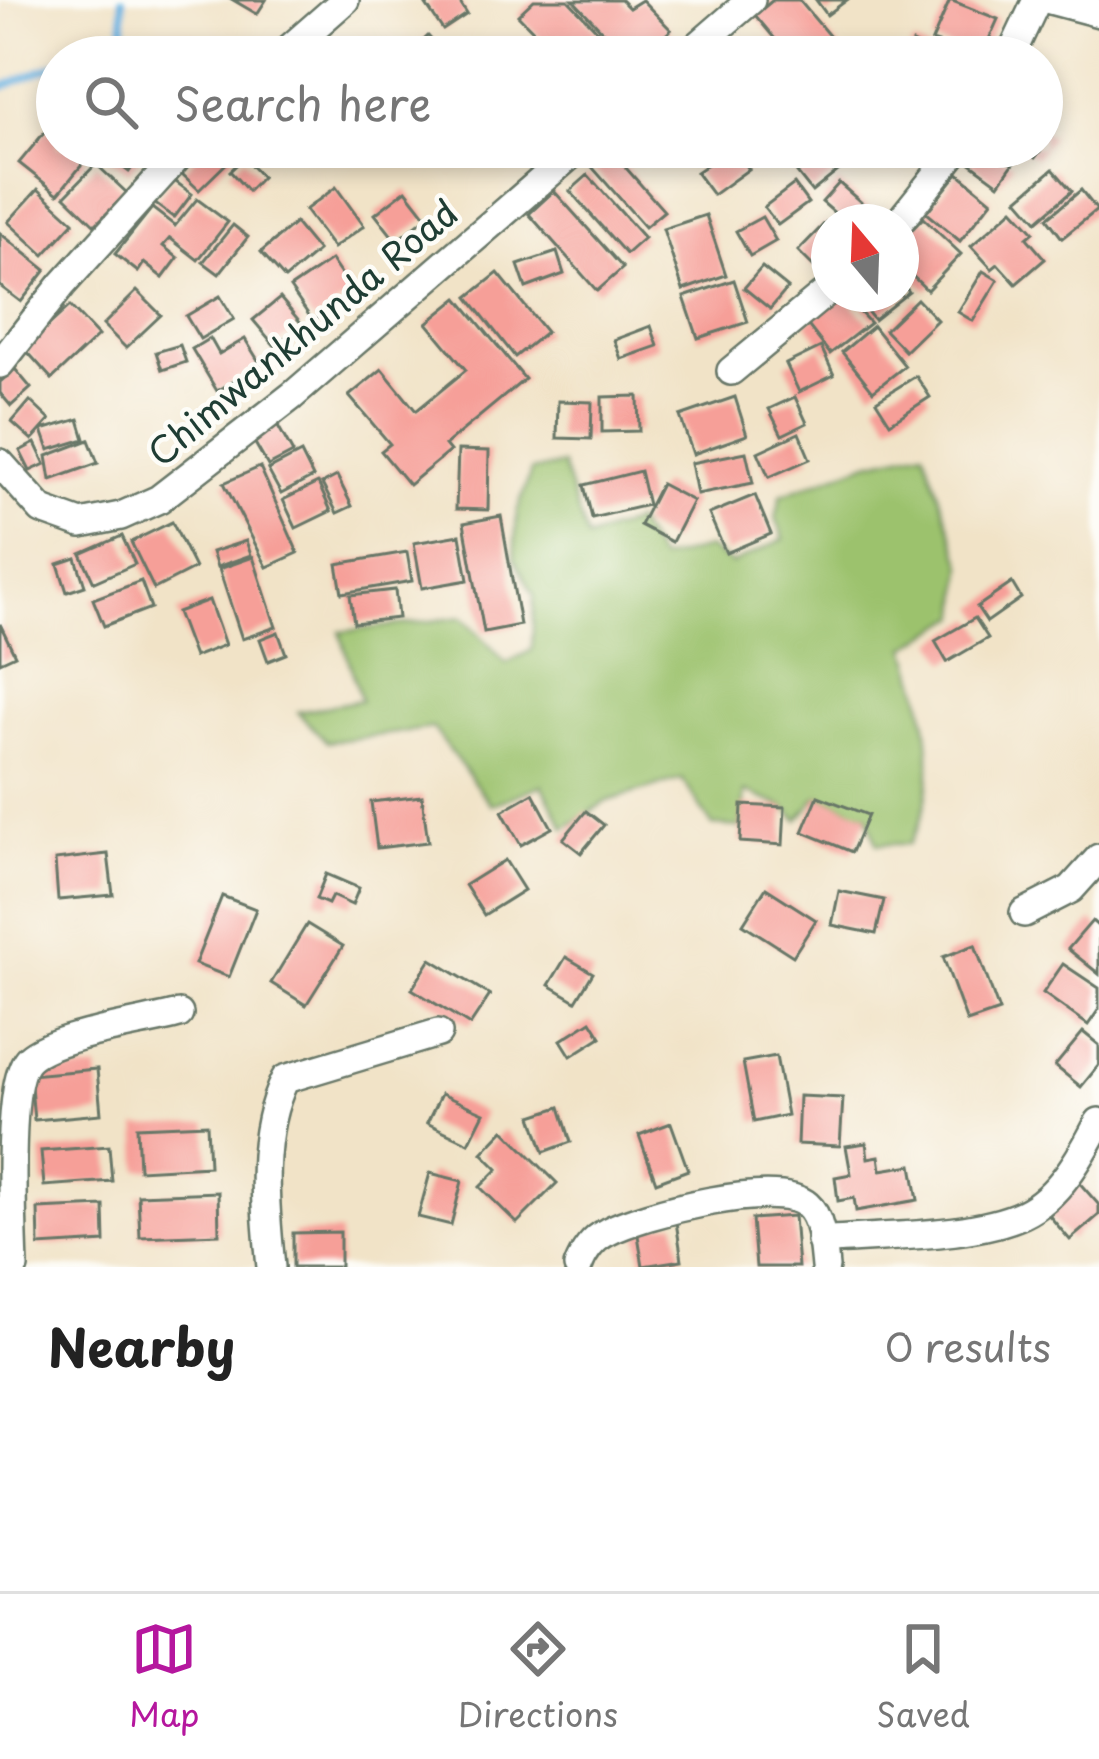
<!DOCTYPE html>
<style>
body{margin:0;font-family:"Playpen Sans",sans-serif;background:#f6f6f6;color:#222}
.compass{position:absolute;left:811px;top:204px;width:108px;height:108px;border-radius:50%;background:#fff;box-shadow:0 6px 18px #0003;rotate:341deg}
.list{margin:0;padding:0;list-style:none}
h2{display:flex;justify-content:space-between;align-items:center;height:156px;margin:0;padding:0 48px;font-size:51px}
h2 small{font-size:39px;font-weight:400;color:#767676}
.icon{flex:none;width:66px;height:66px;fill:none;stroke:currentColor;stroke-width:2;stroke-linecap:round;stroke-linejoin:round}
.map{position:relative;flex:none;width:1099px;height:1267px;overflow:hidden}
.search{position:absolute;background:#fff;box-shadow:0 6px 18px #0003;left:36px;right:36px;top:36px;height:132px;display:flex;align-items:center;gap:30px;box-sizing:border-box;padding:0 42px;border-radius:66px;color:#767676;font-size:45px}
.sheet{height:324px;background:#fff}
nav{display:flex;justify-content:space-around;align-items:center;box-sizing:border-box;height:168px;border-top:3px solid #e0e0e0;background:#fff;font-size:33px;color:#767676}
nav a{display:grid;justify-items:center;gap:6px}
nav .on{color:#b5179e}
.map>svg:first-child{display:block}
.green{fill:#9cc26d;stroke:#5e8050;stroke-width:3}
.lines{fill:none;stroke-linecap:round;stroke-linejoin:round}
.stream{stroke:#68b0df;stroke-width:8}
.building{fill:#f69f98}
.street-casing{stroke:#687767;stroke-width:32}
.street{stroke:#fff;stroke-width:27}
.labels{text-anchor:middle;stroke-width:9;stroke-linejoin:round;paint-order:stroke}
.street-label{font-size:36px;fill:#1f3d34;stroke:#fdfcf7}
</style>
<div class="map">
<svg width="1099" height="1267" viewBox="0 0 1099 1267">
<rect width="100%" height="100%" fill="#fdfcf7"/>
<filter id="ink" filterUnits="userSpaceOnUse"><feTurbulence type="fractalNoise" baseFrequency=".00833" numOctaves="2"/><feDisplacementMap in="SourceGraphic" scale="24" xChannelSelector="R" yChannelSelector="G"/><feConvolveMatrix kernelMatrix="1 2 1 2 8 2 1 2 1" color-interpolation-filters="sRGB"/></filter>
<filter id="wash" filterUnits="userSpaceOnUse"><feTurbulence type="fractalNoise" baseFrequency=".004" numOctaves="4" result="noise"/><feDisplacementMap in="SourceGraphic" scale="48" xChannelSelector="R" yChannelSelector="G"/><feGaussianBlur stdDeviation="2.7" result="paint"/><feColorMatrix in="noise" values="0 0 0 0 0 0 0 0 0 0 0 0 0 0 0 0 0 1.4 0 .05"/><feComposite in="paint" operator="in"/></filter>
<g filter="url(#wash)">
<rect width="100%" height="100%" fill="#f1e3c7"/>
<path class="green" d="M924,450L963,565L959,616L907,647C927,707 944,788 909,844H877L867,815L818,796L798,820L785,807L745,791L741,827L712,825L682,779L607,801L565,828L542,785L491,805L433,728L327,742L298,712L361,700L340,632L463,617L506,663L532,650L534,595L514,559L517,512L531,471L562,465L587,539L635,522L659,560L708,548L732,564L784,539L776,518L781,495L869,462Z"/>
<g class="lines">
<g class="stream">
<polyline points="74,57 124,36 122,0"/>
<polyline points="0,88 57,64"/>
</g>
</g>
<g id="blocks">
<g class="building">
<polygon points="233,0 266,0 257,14"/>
<polygon points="433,0 458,0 467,14 443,30 426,5"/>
<polygon points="534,0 568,0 612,46 601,57 559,57 518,15"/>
<polygon points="573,0 621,0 629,8 642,0 671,30 641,57 627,57"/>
<polygon points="773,0 799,0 847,57 790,57 755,15"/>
<polygon points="816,0 847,0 827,15"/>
<polygon points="950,0 998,19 981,57 932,41"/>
<polygon points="428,36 447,57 405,57"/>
<polygon points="513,41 538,57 502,57"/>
<polygon points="776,43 785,57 754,57"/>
<polygon points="913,43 943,57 906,57"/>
<polygon points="48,128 57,136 57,147 71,147 86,160 58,194 19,163"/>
<polygon points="1042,130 1051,137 1035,158 1021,147 1042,147"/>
<polygon points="107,147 147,147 129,172 103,153"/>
<polygon points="207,147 231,147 237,153 199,190 181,173"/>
<polygon points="616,147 654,147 628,165"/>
<polygon points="733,147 749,169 713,195 696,172"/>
<polygon points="741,147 767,147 751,159"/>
<polygon points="829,147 868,147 812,192 797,173"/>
<polygon points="910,147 939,147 932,160"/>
<polygon points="980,147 1013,164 999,184 969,162"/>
<polygon points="611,151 664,211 645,227 592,167"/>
<polygon points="244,158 262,177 248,191 230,171"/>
<polygon points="96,164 127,193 95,225 65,196"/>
<polygon points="1053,169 1072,191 1037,221 1018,199"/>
<polygon points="958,173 992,201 960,241 926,213"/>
<polygon points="588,175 644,238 626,254 570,191"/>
<polygon points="172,179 192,194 174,218 154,203"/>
<polygon points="839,183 871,211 861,222 845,222 822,202"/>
<polygon points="794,184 808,203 778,225 764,207"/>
<polygon points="336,187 364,226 333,248 305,210"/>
<polygon points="38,189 74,222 44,255 8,222"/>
<polygon points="406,190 427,217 396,241 375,214"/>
<polygon points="1081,190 1097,210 1062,238 1047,218"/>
<polygon points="554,191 623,268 597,291 529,214"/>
<polygon points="197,199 228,222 198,260 170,238 163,246 178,258 163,278 144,263 138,272 115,254 152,208 175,226"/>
<polygon points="1013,209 1034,232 1027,238 1045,259 1016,284 998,264 992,269 971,246"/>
<polygon points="706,215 726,275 683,290 663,229"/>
<polygon points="762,217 776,241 750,256 736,231"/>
<polygon points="923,218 961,254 927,290 901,265 901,241"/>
<polygon points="295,223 318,251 285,279 261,252"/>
<polygon points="825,223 829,252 814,267 798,251"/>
<polygon points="233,225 248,237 219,274 203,262"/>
<polygon points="0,233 46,270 21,302 0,286"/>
<polygon points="557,252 564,274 526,288 518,265"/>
<polygon points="331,260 354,294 313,321 290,288"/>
<polygon points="762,267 788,288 770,309 744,288"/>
<polygon points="983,271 998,280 973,321 958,312"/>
<polygon points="498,273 546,332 515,357 468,297"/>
<polygon points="734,280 748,322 698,338 684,297"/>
<polygon points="901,281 909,292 874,320 853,294 901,294"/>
<polygon points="137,291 161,315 126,348 103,325"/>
<polygon points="843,294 870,323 830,354 806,323"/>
<polygon points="220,296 234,319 200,339 186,316"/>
<polygon points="280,298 302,324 275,346 253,320"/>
<polygon points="458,298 525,379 445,445 450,451 409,485 381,451 390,444 349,396 382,369 416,411 466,370 427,323"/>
<polygon points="917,299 937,320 905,351 885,330"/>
<polygon points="70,306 98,336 52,379 24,348"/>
<polygon points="651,326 658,346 621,359 614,340"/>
<polygon points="873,326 905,366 873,391 842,352"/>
<polygon points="210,338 219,354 245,339 261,365 217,391 192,349"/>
<polygon points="180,345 186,362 162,370 156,352"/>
<polygon points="821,347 834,375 799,392 786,364"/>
<polygon points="15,369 31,388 11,406 0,393 0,382"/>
<polygon points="916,376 930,397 890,423 876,401"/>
<polygon points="638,396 639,431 602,432 602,397"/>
<polygon points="735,397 747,435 693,454 680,416"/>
<polygon points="795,397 807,423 782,435 769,409"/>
<polygon points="30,401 50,420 32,440 12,422"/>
<polygon points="558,401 592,402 591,439 557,438"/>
<polygon points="79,419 85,439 49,450 42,430"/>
<polygon points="277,424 293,453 268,466 252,438"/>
<polygon points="799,433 810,459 769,477 758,452"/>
<polygon points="89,440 98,463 51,480 47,456"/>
<polygon points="35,443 45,464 30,471 20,451"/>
<polygon points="458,450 489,451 488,510 456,509"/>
<polygon points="746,452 753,483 697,494 691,463"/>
<polygon points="301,453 313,477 281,494 268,470"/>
<polygon points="260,467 298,553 267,567 224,483"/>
<polygon points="640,471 648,505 592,518 584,485"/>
<polygon points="337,476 352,506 337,513 322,484"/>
<polygon points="318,483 331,511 296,528 283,500"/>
<polygon points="661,484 693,501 672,542 640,525"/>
<polygon points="755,495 771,534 726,553 709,514"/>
<polygon points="501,516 520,625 484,632 464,523"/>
<polygon points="172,522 195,568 154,589 131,542"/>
<polygon points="460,535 468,580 422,588 414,543"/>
<polygon points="122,536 135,564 94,582 81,554"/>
<polygon points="246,541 251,555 217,567 212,552"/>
<polygon points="407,552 412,581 342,593 337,564"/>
<polygon points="253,557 276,627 242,639 219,569"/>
<polygon points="76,558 85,586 67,592 58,564"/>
<polygon points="141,581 151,608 104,626 93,599"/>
<polygon points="1012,583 1021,598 987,622 977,607"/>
<polygon points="395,590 398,618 354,623 350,595"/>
<polygon points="209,600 225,645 194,657 177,612"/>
<polygon points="975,618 988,638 947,662 935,641"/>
<polygon points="0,624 15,655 0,662"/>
<polygon points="278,632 286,654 268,661 260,639"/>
<polygon points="533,793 552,828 521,845 502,811"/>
<polygon points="422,796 428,842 377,848 371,802"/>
<polygon points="818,796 868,815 852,852 803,832"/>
<polygon points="742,805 785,807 783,845 740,842"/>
<polygon points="586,811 604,825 581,853 563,839"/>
<polygon points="108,854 113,895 58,900 55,860"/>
<polygon points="505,860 524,890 484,915 465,885"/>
<polygon points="326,874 359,888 352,905 332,896 328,904 316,899"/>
<polygon points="766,888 816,920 793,956 743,924"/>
<polygon points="839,891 884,900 876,934 832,925"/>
<polygon points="222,896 256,909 229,977 195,964"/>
<polygon points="1092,921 1099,927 1099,974 1068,949"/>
<polygon points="307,924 343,946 306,1005 271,983"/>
<polygon points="975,945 999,1011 967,1022 943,957"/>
<polygon points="566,957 593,973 576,1001 549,985"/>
<polygon points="431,959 490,995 470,1025 412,989"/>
<polygon points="1063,964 1099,988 1099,1009 1088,1025 1043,993"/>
<polygon points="591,1021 601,1037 571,1056 561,1040"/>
<polygon points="1083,1032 1099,1045 1099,1065 1081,1087 1055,1066"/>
<polygon points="776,1056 787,1115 754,1122 743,1062"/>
<polygon points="97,1069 101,1114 34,1120 30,1075"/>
<polygon points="441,1094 484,1113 469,1143 427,1123"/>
<polygon points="799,1096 843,1098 840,1146 797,1144"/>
<polygon points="560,1107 571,1142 544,1152 532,1116"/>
<polygon points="671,1123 688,1170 656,1182 639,1135"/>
<polygon points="207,1124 209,1166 139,1170 137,1127"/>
<polygon points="504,1130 557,1183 517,1223 480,1187 498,1169 482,1153"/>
<polygon points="866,1143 868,1158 879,1156 881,1170 912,1165 918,1200 856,1211 854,1198 838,1201 835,1177 851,1174 846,1146"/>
<polygon points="109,1146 112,1181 44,1186 41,1151"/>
<polygon points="430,1173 462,1181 451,1225 418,1217"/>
<polygon points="1076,1179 1099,1205 1099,1215 1070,1240 1047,1213"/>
<polygon points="218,1192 219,1234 140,1237 138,1195"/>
<polygon points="104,1206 105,1242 39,1246 38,1209"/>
<polygon points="794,1216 798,1267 756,1267 752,1219"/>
<polygon points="676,1222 682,1260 643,1266 637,1229"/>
<polygon points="340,1232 340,1267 293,1267 293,1233"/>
</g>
</g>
</g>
<g filter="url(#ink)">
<use href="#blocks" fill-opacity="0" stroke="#687767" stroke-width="3"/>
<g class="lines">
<g class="street-casing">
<g id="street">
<polyline points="1050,0 1099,13"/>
<polyline points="280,57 345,0"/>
<polyline points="685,57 751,0"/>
<polyline points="1010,57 1037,0"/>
<polyline points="899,222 959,147"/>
<polyline points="0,364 62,285 187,147"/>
<polyline points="731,371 829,290"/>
<polyline points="0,463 42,510 81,524 121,516 159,499 292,396 580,147"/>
<polyline points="1024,913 1071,889 1099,858"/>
<path d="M821,1241C880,1235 971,1238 1023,1214C1059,1197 1082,1155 1099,1122"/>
<path d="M14,1267C13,1230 5,1080 29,1058C55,1035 143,1024 179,1014"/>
<path d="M271,1267C265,1206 257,1136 285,1079L438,1033"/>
<path d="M578,1267C583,1253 593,1239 607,1232C641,1214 777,1178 807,1205C822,1218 823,1248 825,1267"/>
</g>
</g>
<use href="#street" class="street"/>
</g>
</g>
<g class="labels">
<g class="street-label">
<text transform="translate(303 333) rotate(-40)" y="13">Chimwankhunda Road</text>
</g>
</g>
</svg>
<svg class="compass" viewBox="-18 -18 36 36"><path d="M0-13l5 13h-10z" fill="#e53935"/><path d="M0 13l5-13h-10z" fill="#767676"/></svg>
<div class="search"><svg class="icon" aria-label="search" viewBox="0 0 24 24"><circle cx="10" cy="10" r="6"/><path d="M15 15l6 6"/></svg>Search here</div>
</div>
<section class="sheet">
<h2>Nearby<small>0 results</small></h2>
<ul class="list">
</ul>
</section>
<nav>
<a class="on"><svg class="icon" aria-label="map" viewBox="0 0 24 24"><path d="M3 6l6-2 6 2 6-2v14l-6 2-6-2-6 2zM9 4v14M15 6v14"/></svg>Map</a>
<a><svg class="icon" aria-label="directions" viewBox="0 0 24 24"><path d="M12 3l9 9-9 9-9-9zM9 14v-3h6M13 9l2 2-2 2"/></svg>Directions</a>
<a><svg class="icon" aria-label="saved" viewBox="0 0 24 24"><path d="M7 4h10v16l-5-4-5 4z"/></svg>Saved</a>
</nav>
